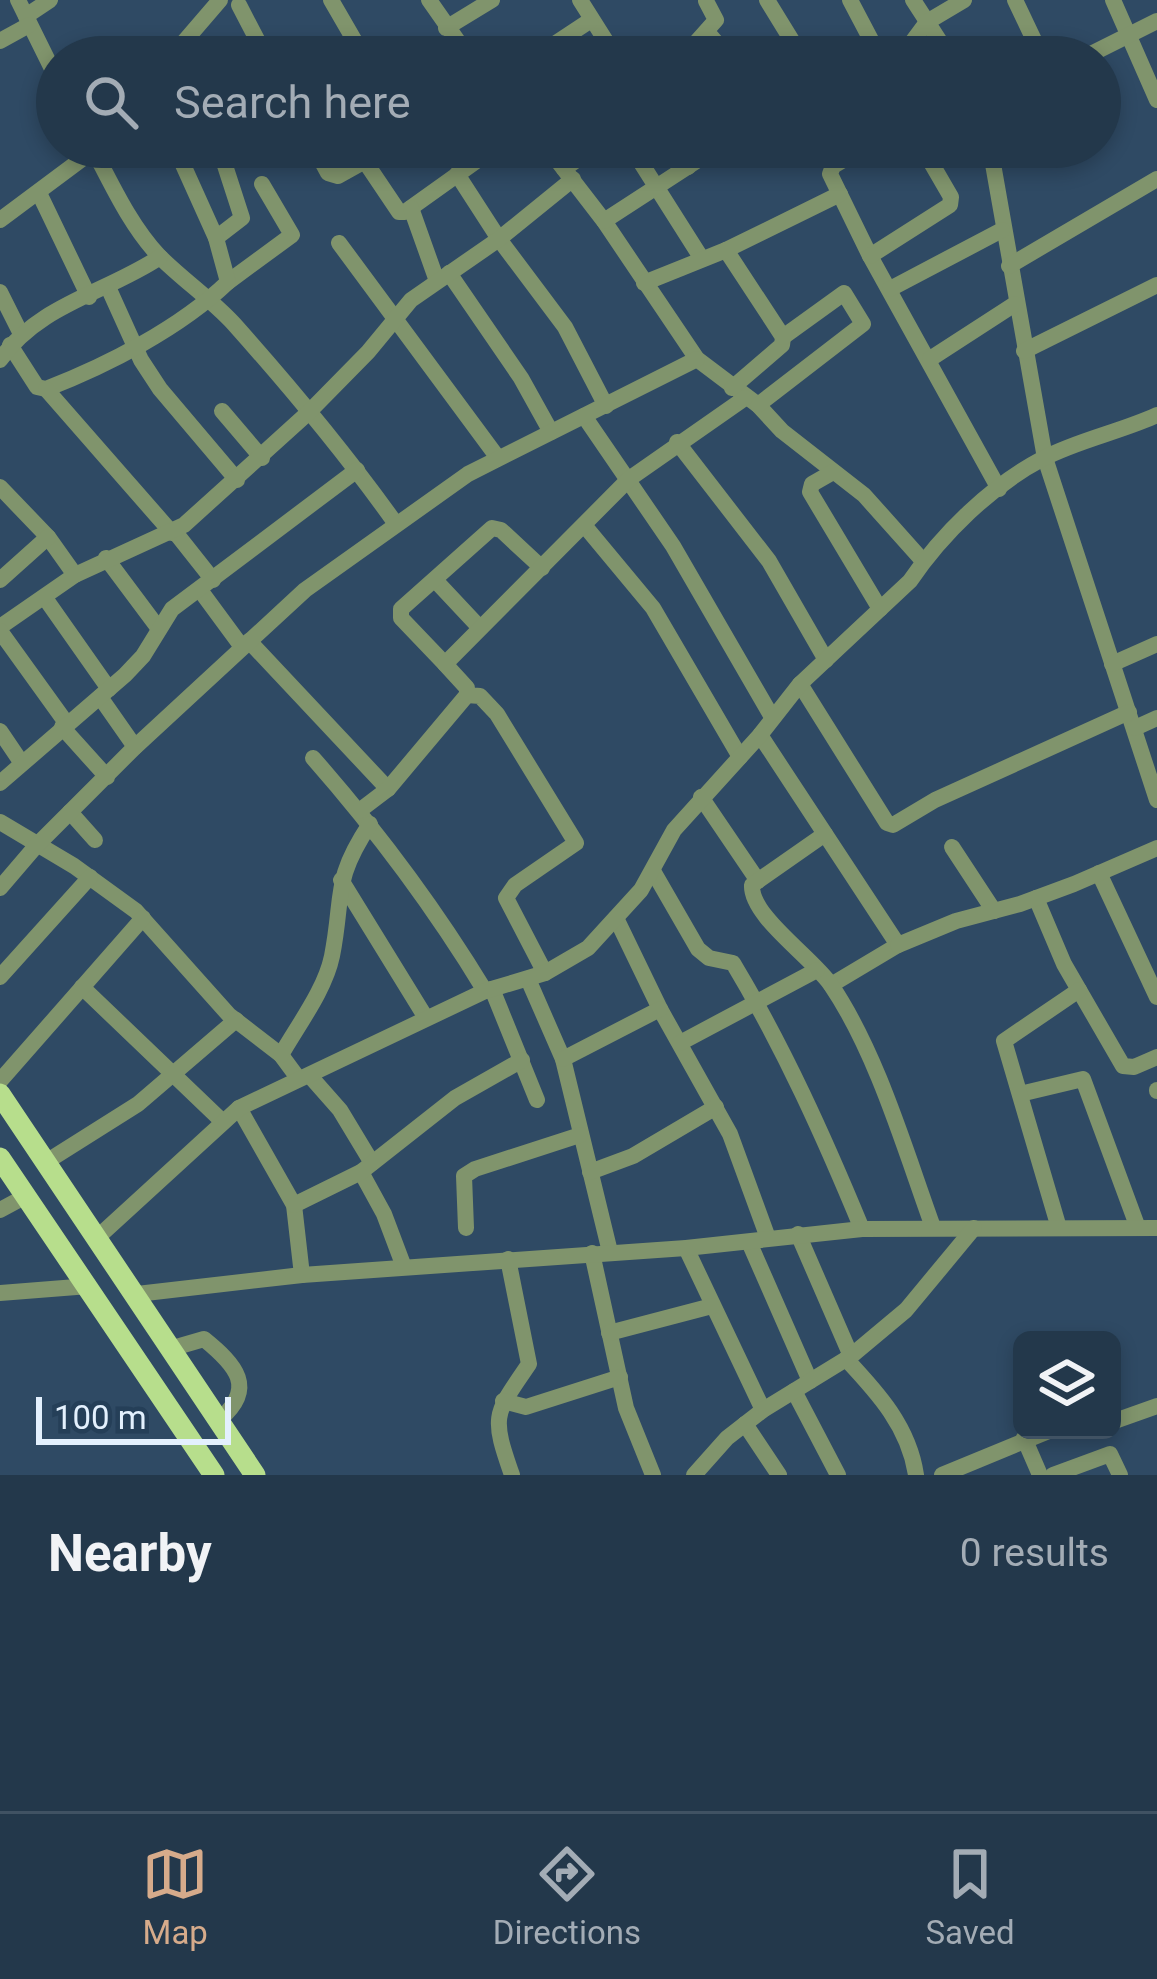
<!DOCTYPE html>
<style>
body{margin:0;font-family:Roboto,sans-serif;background:#2b3f52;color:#f1f3f6}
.controls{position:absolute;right:36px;bottom:36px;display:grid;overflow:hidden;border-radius:18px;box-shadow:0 6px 18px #0003}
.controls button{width:108px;height:108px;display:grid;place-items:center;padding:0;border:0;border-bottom:3px solid #405263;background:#23384b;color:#f1f3f6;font:60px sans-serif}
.scale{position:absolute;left:36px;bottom:30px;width:195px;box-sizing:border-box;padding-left:12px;border:6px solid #e3f0fd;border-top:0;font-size:33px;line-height:42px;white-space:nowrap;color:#e3f0fd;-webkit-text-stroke:9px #253f58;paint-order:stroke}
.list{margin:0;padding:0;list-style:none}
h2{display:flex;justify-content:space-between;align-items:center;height:156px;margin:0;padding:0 48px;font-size:51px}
h2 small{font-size:39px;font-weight:400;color:#a3acb5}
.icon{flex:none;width:66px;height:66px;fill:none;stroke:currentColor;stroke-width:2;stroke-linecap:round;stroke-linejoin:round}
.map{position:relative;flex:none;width:1157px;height:1475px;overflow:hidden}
.search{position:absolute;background:#23384b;box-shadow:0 6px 18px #0003;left:36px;right:36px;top:36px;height:132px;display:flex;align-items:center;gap:30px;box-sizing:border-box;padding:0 42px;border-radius:66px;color:#a3acb5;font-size:45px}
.sheet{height:336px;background:#23384b}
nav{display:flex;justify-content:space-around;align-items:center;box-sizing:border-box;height:168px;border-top:3px solid #405263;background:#23384b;font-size:33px;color:#a3acb5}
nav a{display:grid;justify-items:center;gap:6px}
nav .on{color:#d6ab8b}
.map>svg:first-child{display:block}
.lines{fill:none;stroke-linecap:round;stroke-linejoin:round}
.minor{stroke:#80946c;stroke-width:16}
.major{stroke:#b7de8c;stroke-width:21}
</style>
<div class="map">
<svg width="1157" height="1475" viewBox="0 0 1157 1475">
<rect width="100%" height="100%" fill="#2f4a64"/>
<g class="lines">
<g class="minor">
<polyline points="18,0 57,79"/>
<polyline points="331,0 364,57"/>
<polyline points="429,0 469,57"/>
<polyline points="580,0 616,57"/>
<polyline points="767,0 802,57"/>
<polyline points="850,0 880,57"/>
<polyline points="913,0 950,57"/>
<polyline points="1015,0 1042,57"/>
<polyline points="1113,0 1157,100"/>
<polyline points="239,5 266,57"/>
<polyline points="26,16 50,0"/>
<polyline points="446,28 492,0"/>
<polyline points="708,33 729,57"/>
<polyline points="0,41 29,25"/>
<polyline points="171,57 220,0"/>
<polyline points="535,57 591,20"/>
<polyline points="683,57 716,20 706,1"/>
<polyline points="901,57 927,22 964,0"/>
<polyline points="1085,57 1157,21"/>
<path d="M92,147C112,185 130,225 159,256C183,280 211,299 234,324C291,388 346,454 396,524"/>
<polyline points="314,147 328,173 338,176 390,147"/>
<polyline points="547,147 604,221 697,359 758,405 782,431 864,495 923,561"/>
<polyline points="631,147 702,259"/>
<polyline points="675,147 688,167"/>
<polyline points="865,147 833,166 830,174 870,256 999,489"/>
<polyline points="990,147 1045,458 1157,800"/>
<polyline points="366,163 399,212 405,212 496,147"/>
<polyline points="564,169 595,147"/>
<polyline points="457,174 499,239 565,327 606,406"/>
<polyline points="39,193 89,297"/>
<polyline points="411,208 437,281"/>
<polyline points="0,220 98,147"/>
<polyline points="604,221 718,147"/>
<polyline points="216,238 242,218 219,147"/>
<polyline points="339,243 498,458"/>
<polyline points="726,250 783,337 782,345 732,388"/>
<polyline points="870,256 950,205 951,197 922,147"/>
<polyline points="1009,266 1157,179"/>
<polyline points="449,273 521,378 551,432"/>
<polyline points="228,282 292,235 262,184"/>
<polyline points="644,283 726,250 840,194"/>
<polyline points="108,287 141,360 160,389 237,480"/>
<polyline points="890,289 1002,230"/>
<polyline points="0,292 21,334"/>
<path d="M10,345L37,387L46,389C108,365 180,328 228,282L216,238L175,147"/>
<polyline points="1024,351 1157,285"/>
<polyline points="930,359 1015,304"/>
<path d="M0,360C39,304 106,293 160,257"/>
<polyline points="46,389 172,533"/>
<polyline points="758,405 863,324 844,293 783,337"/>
<polyline points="222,411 262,458"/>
<polyline points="584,416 673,546 772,717"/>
<polyline points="677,442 769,561 826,660"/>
<polyline points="833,472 812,484 810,492 880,609"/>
<polyline points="0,487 48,537 75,575"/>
<polyline points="584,525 653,608 740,757"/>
<polyline points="175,532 213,580"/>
<polyline points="106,558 159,629"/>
<polyline points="0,580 48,537"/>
<polyline points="435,580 480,628"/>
<polyline points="200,590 242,647"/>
<polyline points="45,598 109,689"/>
<polyline points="0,627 75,575 184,525 309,412 368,352 411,300 499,239 573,179"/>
<polyline points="0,631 67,724"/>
<polyline points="249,641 388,789"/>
<polyline points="445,664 401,618 401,609 492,528 501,530 542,568"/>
<polyline points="1112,664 1157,644"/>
<polyline points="800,684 887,823 893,825 935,800 1129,712"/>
<polyline points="100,697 135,747"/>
<polyline points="62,727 107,777"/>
<polyline points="1135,728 1157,718"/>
<polyline points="0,731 21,762"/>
<polyline points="760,735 898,945 831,985"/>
<path d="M313,758C378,832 434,907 485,991"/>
<polyline points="0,783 125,675 143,656 172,609 357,470"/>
<polyline points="701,797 758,881"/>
<polyline points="359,811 388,789 467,695"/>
<polyline points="70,812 95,840"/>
<polyline points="0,822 74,866 136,911 229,1015 281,1055 298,1078"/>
<path d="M825,834L752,885C750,916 813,958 831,985C877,1053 905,1150 933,1227"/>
<polyline points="952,847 994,911"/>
<path d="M653,871L698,949L709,958L733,963C784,1048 824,1137 862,1229"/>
<polyline points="1099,873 1157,997"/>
<polyline points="341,880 426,1018"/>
<polyline points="0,888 36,846 135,747 305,590 468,474 697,359"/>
<polyline points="1036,898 1064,964 1123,1066 1134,1067 1157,1057"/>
<polyline points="616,918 660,1009 730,1134 768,1238"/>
<polyline points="898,945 956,921 1020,904 1074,884 1157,848"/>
<polyline points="545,973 506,898 515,885 576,843 497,714 480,696 467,695 467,688 445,664 629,479 745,398"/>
<polyline points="0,977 90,877"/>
<polyline points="528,979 563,1059 610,1252"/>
<polyline points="82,987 223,1122"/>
<polyline points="492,989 537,1100"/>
<polyline points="680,1043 817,970"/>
<path d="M281,1055C298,1025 325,990 332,956C344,895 332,881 370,824"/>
<polyline points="563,1059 660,1009"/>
<polyline points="310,1076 340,1110 372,1163"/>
<polyline points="0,1081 143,918"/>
<polyline points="1157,1090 1157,1091"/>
<polyline points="1020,1094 1083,1079 1138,1228"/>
<polyline points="239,1108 294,1205 302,1275"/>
<polyline points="46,1162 138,1104 236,1020"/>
<polyline points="361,1172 384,1214 404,1267"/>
<polyline points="590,1172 633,1156 716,1107"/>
<polyline points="294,1205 361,1172 455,1098 522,1060"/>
<polyline points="0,1210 26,1196"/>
<polyline points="466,1228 464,1176 475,1169 580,1135"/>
<polyline points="1059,1228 1004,1041 1079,990"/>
<polyline points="798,1234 851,1356"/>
<path d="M98,1237L239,1108L485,991L545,973L588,948L641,890L674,830L760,735L800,684L910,581C942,534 991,486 1042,459C1078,440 1120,432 1157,415"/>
<polyline points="749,1242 810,1381"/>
<polyline points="686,1248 763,1410"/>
<polyline points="592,1253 626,1408 653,1475"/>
<path d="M508,1259L529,1364C494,1415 491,1415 512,1475"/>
<polyline points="0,1293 89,1286"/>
<polyline points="137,1294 302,1275 686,1248 862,1229 1157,1228"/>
<polyline points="609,1333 712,1306"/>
<path d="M173,1348L204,1339C236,1365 257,1388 219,1420"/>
<path d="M846,1359C878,1393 909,1427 916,1475"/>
<polyline points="794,1391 838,1475"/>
<polyline points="503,1401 526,1407 620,1377"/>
<polyline points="1112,1422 1157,1406"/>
<polyline points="745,1424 779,1475"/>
<polyline points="1024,1438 1040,1475"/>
<polyline points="694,1475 727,1438 763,1410 851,1356 906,1310 974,1228"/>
<polyline points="942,1475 1051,1430"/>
<polyline points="1053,1475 1110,1454 1120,1475"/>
</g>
<g class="major">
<polyline points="0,1094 255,1475"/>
<polyline points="0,1158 214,1475"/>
</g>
</g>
</svg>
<div class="controls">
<button><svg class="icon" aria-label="layers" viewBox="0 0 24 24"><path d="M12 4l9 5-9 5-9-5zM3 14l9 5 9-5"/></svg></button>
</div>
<div class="scale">100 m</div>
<div class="search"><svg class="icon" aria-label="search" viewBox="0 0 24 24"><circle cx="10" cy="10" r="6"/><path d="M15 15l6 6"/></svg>Search here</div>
</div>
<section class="sheet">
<h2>Nearby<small>0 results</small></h2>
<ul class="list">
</ul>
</section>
<nav>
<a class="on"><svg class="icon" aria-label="map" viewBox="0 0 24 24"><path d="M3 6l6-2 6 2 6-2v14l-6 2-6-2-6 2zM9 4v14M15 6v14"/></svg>Map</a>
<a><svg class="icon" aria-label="directions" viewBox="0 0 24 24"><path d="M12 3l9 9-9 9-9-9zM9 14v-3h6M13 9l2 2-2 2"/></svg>Directions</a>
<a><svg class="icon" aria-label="saved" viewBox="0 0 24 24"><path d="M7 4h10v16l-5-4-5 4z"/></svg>Saved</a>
</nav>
